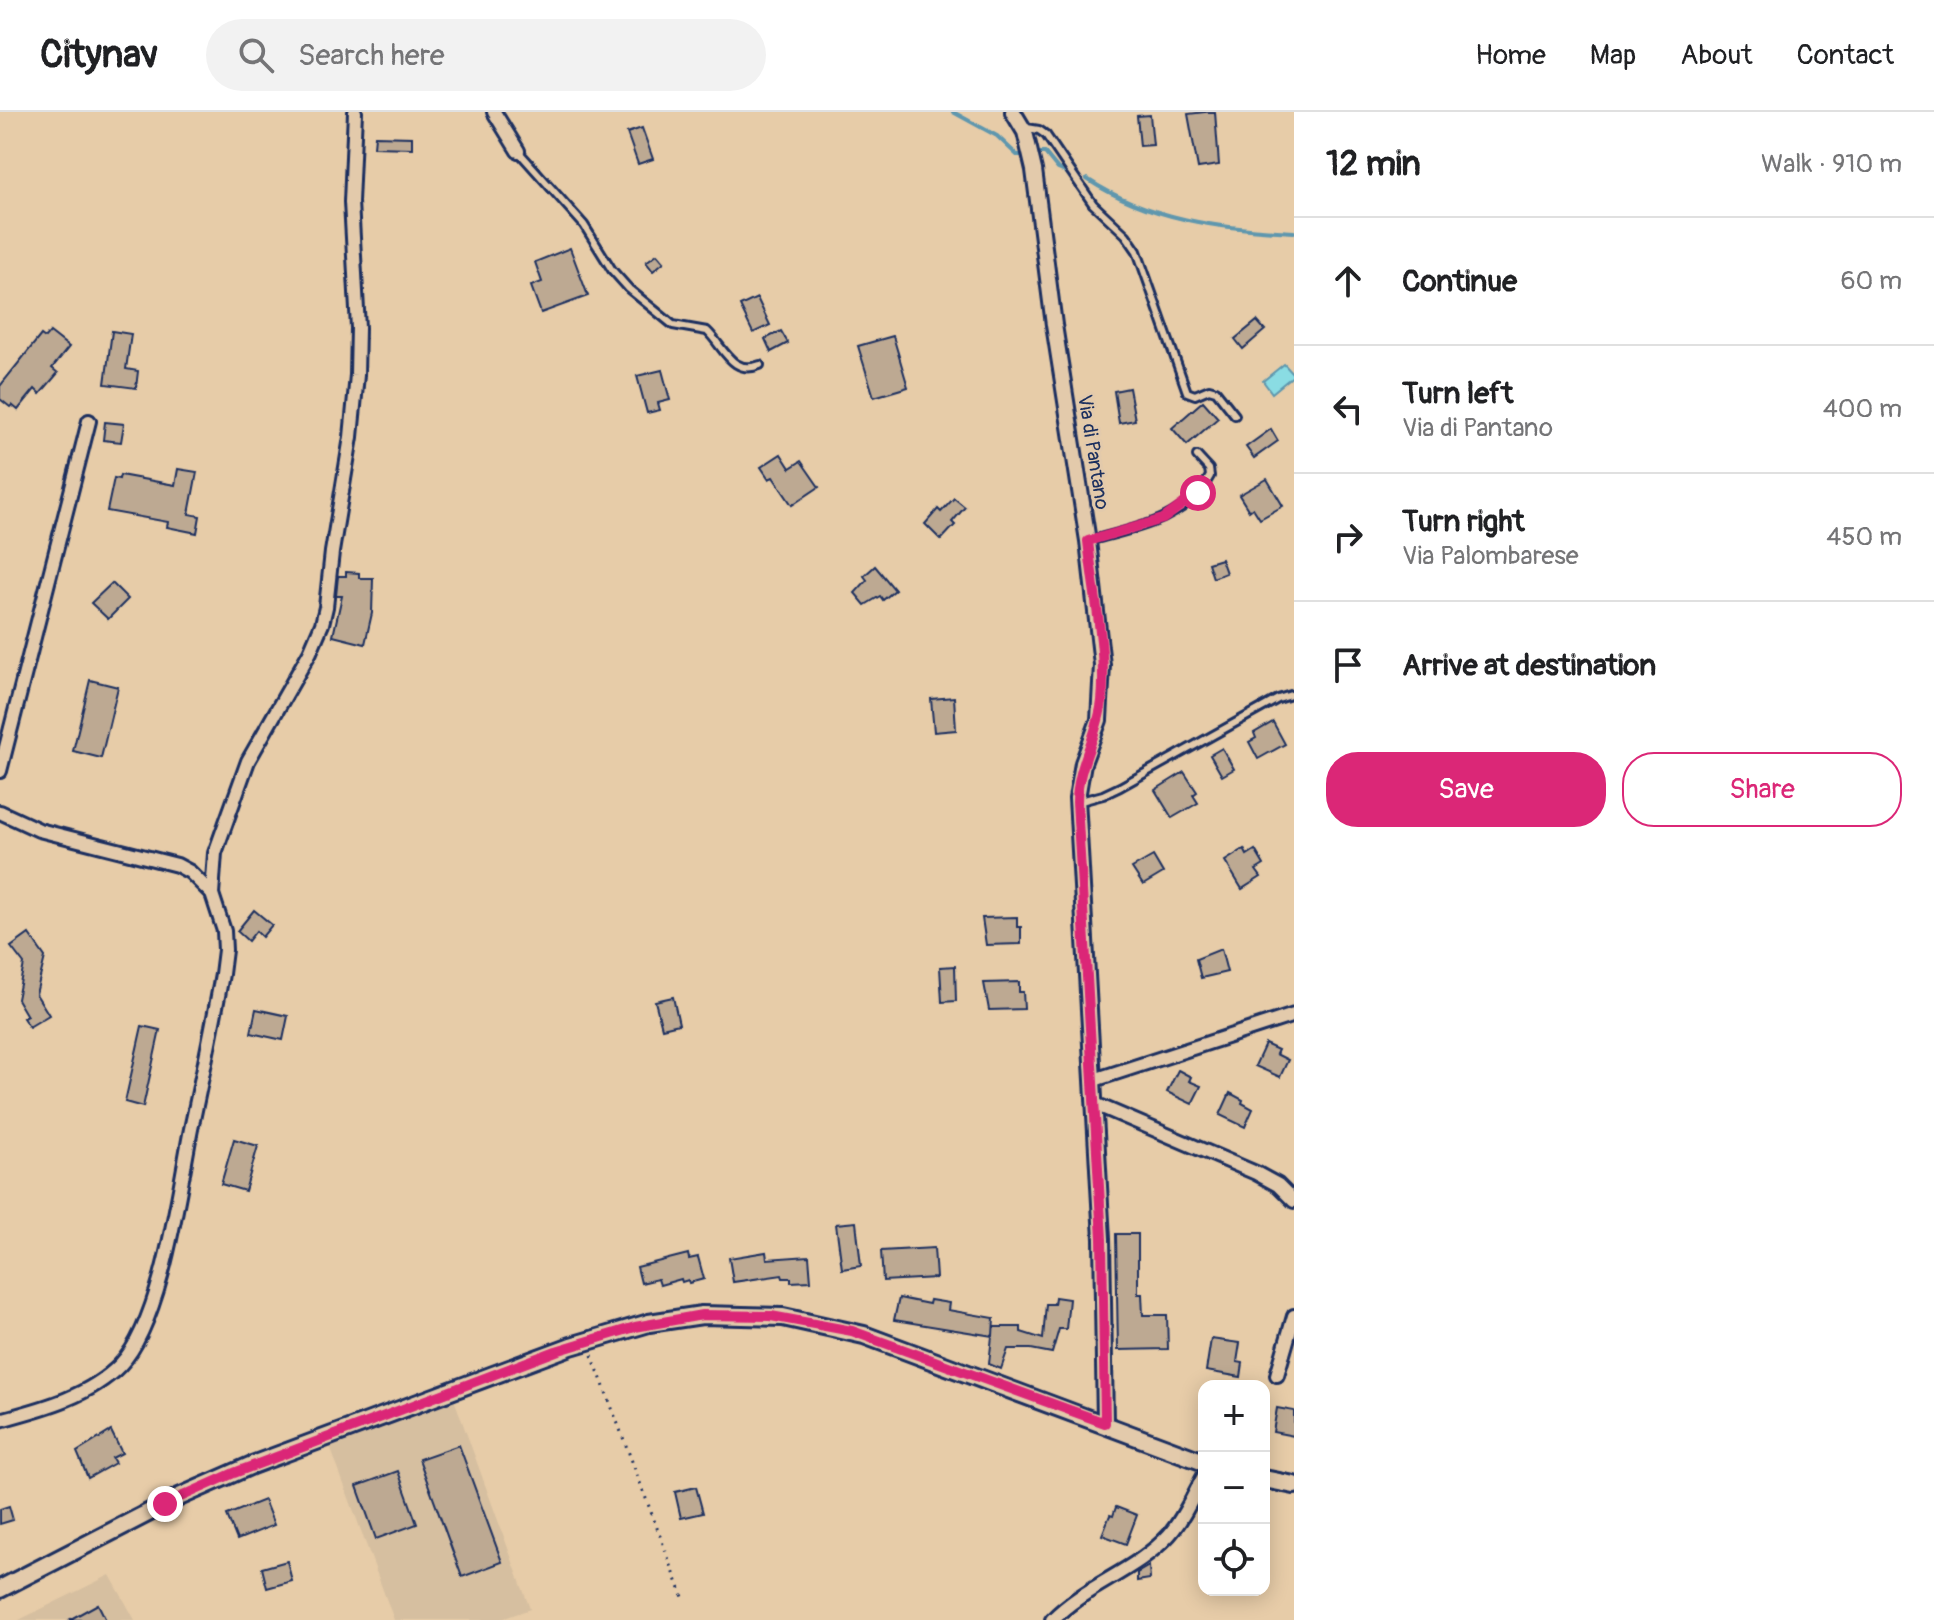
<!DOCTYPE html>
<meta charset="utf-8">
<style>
body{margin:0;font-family:Pangolin,sans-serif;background:#f2f2f2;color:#202124}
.controls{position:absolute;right:24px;bottom:24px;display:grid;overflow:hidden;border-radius:16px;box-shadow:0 4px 20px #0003}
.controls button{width:72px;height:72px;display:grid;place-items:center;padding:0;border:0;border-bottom:2px solid #e0e0e0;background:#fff;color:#202124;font:40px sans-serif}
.stop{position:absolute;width:24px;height:24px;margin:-18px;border:6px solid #db2777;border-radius:50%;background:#fff}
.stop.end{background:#db2777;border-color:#fff;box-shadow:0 2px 8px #0008}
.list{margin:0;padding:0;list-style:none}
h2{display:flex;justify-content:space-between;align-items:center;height:104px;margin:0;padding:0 32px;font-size:34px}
h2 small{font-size:26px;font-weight:400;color:#757577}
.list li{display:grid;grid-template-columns:52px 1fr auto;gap:24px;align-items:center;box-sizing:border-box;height:128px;padding:0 32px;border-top:2px solid #e0e0e0}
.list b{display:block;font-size:30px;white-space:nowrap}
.list p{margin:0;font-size:26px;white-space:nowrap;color:#757577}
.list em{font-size:26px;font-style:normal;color:#757577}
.actions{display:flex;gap:16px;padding:24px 32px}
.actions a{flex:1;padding:18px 0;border:2px solid #db2777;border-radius:32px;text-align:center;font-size:28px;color:#db2777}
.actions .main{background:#db2777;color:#fff}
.icon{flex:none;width:44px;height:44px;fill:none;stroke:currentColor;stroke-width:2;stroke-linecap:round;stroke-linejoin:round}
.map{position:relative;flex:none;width:1294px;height:1508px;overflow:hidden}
header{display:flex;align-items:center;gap:48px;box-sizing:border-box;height:112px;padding:0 40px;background:#fff;border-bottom:2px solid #e0e0e0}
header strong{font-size:38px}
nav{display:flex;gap:44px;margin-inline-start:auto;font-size:28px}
.search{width:560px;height:72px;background:#f2f2f2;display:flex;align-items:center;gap:20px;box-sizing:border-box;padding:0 28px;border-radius:44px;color:#757577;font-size:30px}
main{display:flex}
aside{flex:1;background:#fff}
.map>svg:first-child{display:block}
.built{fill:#d6bfa0}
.water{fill:#8adce3;stroke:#5e97ae;stroke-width:2}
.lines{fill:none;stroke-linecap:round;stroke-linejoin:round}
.stream{stroke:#5e97ae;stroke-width:4}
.building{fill:#bda992;stroke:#1b2f5e;stroke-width:2}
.service-casing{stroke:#1b2f5e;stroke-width:12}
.minor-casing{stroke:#1b2f5e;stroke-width:18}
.tertiary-casing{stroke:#1b2f5e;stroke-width:20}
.secondary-casing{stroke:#1b2f5e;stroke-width:22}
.path{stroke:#1b2f5e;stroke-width:3;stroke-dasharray:2 6;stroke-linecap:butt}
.service{stroke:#e3caab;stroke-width:6}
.minor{stroke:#e3caab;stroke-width:12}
.tertiary{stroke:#e3caab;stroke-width:14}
.secondary{stroke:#e3caab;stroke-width:16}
.route{stroke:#db2777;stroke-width:10}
.labels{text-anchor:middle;stroke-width:6;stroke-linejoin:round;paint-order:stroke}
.street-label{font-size:20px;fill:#1b2f5e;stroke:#e3caab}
</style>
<header>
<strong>Citynav</strong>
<div class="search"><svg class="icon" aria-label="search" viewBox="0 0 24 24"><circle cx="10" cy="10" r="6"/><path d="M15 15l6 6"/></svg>Search here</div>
<nav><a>Home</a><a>Map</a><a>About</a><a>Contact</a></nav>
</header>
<main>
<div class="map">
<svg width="1294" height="1508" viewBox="0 0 1294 1508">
<rect width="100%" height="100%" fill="#e7cca8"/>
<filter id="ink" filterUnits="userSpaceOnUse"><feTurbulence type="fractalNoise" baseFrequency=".0125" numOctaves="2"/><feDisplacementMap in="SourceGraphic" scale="16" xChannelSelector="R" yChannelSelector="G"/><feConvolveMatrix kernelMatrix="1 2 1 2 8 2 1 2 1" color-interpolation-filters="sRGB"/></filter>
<g filter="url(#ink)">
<g class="built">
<polygon points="454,1287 530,1497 499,1508 394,1508 329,1332"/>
<polygon points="110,1463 135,1508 19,1508"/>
</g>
<polygon class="water" points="1284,252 1294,263 1272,281 1263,269"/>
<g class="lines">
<g class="stream">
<polyline points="953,0 997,24 1017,43 1026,43"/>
<polyline points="1038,41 1045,41 1058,57 1070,62"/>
<path d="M1087,67C1149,108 1222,117 1294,120"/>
</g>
</g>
<g class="building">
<polygon points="1205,0 1215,0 1219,53 1198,56 1188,2"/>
<polygon points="1150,3 1153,33 1140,34 1137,4"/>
<polygon points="642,16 653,47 638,52 627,21"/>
<polygon points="375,24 412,25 412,36 374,35"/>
<polygon points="570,136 588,184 541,201 531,174 542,170 535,150"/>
<polygon points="657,142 664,150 653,159 646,150"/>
<polygon points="757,186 770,213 753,221 740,194"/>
<polygon points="1257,209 1265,218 1243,237 1235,227"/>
<polygon points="112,219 131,222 126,257 138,259 136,276 105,272"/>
<polygon points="781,219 788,231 771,240 765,227"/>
<polygon points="50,220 69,235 52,256 58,261 40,282 35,277 18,298 12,293 10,295 0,287 0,274 41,223 45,226"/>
<polygon points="893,224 908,275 874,285 858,234"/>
<polygon points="662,258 670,288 658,291 660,298 647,301 637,264"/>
<polygon points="1129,276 1135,308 1119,311 1114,279"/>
<polygon points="1203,289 1218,306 1187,333 1172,316"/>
<polygon points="105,310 124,312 121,330 103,328"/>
<polygon points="1271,317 1278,329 1254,346 1246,335"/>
<polygon points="781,342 790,356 801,349 819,375 792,393 773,365 769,367 761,355"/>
<polygon points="178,357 197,360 189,402 200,404 197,421 167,415 168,410 107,399 114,366 119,367 120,363 175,373"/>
<polygon points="1267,367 1283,394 1260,407 1253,396 1249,399 1239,383"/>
<polygon points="954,386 965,395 952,410 955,413 941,428 925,412 938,397 941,400"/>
<polygon points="1221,447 1226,461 1213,466 1208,451"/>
<polygon points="875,454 895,478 883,488 880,484 865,493 855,481 867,468 864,464"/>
<polygon points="346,460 359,461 359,466 373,466 372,501 365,532 333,524 342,484 336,484 338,464 346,464"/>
<polygon points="112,471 128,487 108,507 91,491"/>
<polygon points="90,568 118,575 101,646 73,639"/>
<polygon points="954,585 956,618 934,620 931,587"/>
<polygon points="1273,610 1285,632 1258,647 1249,630 1256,626 1254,621"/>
<polygon points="1222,636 1234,657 1222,664 1210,643"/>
<polygon points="1184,660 1197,680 1193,683 1198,691 1172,706 1155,678"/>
<polygon points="1244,737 1247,743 1255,738 1264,753 1256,758 1261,765 1242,777 1225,749"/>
<polygon points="1153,744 1163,761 1143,773 1132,756"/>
<polygon points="254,798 272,813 262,825 256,819 248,829 237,819"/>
<polygon points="1017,805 1017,815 1021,815 1021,832 986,833 982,806"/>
<polygon points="29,822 45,845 36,882 49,903 29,915 23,906 27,904 17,887 24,852 11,835"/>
<polygon points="1221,837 1227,860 1201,866 1196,847"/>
<polygon points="955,854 956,889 942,890 940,855"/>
<polygon points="1019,870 1019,880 1023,880 1024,897 989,898 984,871"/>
<polygon points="673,885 679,912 662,916 655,889"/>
<polygon points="256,897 288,904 283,928 251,921"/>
<polygon points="142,914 160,918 143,995 125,990"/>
<polygon points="1265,932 1278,938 1276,942 1288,948 1280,965 1255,954"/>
<polygon points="1178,958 1191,965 1189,969 1201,974 1192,992 1167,980"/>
<polygon points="1230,981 1243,988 1242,991 1253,997 1245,1015 1220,1003"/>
<polygon points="234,1027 258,1034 245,1079 221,1072"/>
<polygon points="856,1110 861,1154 842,1157 836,1112"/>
<polygon points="1116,1122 1138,1122 1138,1182 1142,1182 1143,1203 1167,1203 1168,1237 1118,1238"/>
<polygon points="934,1136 936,1166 883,1169 881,1139"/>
<polygon points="766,1140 767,1147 809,1144 811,1169 791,1170 791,1166 783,1166 782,1163 733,1170 729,1146"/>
<polygon points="688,1142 689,1147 698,1145 704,1167 689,1171 688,1168 682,1170 681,1167 660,1173 658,1167 641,1171 637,1155"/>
<polygon points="1055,1185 1069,1187 1066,1217 1059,1217 1052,1241 1031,1237 1008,1237 1001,1257 989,1252 993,1215 1021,1215 1021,1220 1043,1227 1046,1192 1054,1192"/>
<polygon points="899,1186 929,1192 930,1188 949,1191 948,1198 994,1206 993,1224 894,1208"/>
<polygon points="1211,1227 1240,1231 1237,1250 1243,1251 1241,1265 1206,1259"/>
<polygon points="1277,1296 1294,1299 1294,1324 1273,1320"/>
<polygon points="111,1319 122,1341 112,1346 115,1351 88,1366 77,1340"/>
<polygon points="459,1333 502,1450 462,1465 419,1347"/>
<polygon points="398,1359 417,1412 376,1427 357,1374"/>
<polygon points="696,1375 703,1401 681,1406 675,1380"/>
<polygon points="264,1388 274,1413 237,1428 227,1403"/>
<polygon points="9,1394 13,1408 0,1412 0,1397"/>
<polygon points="1116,1395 1137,1403 1126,1432 1102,1423 1110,1403 1113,1404"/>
<polygon points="287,1449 292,1469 267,1476 262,1456"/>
<polygon points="1149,1454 1150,1467 1137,1469 1137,1461"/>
<polygon points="98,1492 106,1508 69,1508"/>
</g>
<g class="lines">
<g class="service-casing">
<g id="service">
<polyline points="1027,16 1039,18 1046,23 1093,92 1126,123 1137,139 1187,280 1195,283 1209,277 1216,279 1235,303"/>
<path d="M518,39L584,113L612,158L629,177L673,213L707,219C724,235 732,264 760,253"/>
<path d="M1088,429C1132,417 1186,409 1210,364L1209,357L1197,344"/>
<polyline points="1077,690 1103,683 1120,675 1278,587 1294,582"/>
</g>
</g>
<g class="minor-casing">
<g id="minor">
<polyline points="494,0 518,39"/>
<polyline points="0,659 89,309"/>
<polyline points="0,700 39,718 177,753 190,760 212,782"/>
<polyline points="1094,968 1294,903"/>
<polyline points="1095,992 1256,1061 1278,1073 1294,1089"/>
<polyline points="1277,1263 1294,1204"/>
<path d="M0,1308C41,1297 89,1285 120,1253C162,1210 179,1078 191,1017C202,965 213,914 222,862L225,838L224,819L212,782L215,741L248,649L310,540L322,512L326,495L332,440L351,325L357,263L358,216L351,90L355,0"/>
<path d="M1052,1508C1086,1473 1136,1459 1169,1423C1184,1406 1193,1384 1204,1364"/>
</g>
</g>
<g class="tertiary-casing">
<polyline id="tertiary" points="1013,0 1025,20 1034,58 1054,213 1088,429 1102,553 1099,608 1083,651 1077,686 1102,1127 1105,1311"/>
</g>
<g class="secondary-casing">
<g id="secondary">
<polyline points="1264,1367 1294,1373"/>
<polyline points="0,1477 179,1385 252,1353 571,1234 649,1211 702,1203 783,1205 864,1223 1204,1350"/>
</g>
</g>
<polyline class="path" points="592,1243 683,1485"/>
<use href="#service" class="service"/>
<use href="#minor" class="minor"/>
<use href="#tertiary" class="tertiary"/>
<use href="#secondary" class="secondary"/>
</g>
</g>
<g class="lines" filter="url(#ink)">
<path class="route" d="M165,1392L234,1361L556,1239L635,1215L702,1203L771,1204L852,1219L1105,1311L1102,1127L1077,690C1077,654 1098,624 1102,589C1107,541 1093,478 1088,429L1163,407L1198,381"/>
</g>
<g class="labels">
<g class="street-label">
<text transform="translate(1094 340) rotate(81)" y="7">Via di Pantano</text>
</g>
</g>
</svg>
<div class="controls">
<button>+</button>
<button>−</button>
<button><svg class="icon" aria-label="locate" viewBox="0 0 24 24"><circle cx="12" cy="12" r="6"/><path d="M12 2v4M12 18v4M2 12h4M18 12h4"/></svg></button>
</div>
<div class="stop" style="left:1198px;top:381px"></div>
<div class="stop end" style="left:165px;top:1392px"></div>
</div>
<aside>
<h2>12 min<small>Walk · 910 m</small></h2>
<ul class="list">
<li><svg class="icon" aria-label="ahead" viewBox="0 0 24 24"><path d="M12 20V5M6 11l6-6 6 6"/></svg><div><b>Continue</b></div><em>60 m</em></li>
<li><svg class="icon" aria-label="left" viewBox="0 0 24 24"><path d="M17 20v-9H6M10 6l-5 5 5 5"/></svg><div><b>Turn left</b><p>Via di Pantano</p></div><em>400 m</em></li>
<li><svg class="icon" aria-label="right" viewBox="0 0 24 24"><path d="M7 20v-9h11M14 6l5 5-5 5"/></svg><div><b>Turn right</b><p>Via Palombarese</p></div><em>450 m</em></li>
<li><svg class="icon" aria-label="arrive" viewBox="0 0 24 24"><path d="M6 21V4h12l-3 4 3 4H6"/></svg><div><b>Arrive at destination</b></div></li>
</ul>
<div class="actions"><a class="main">Save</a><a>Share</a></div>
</aside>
</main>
